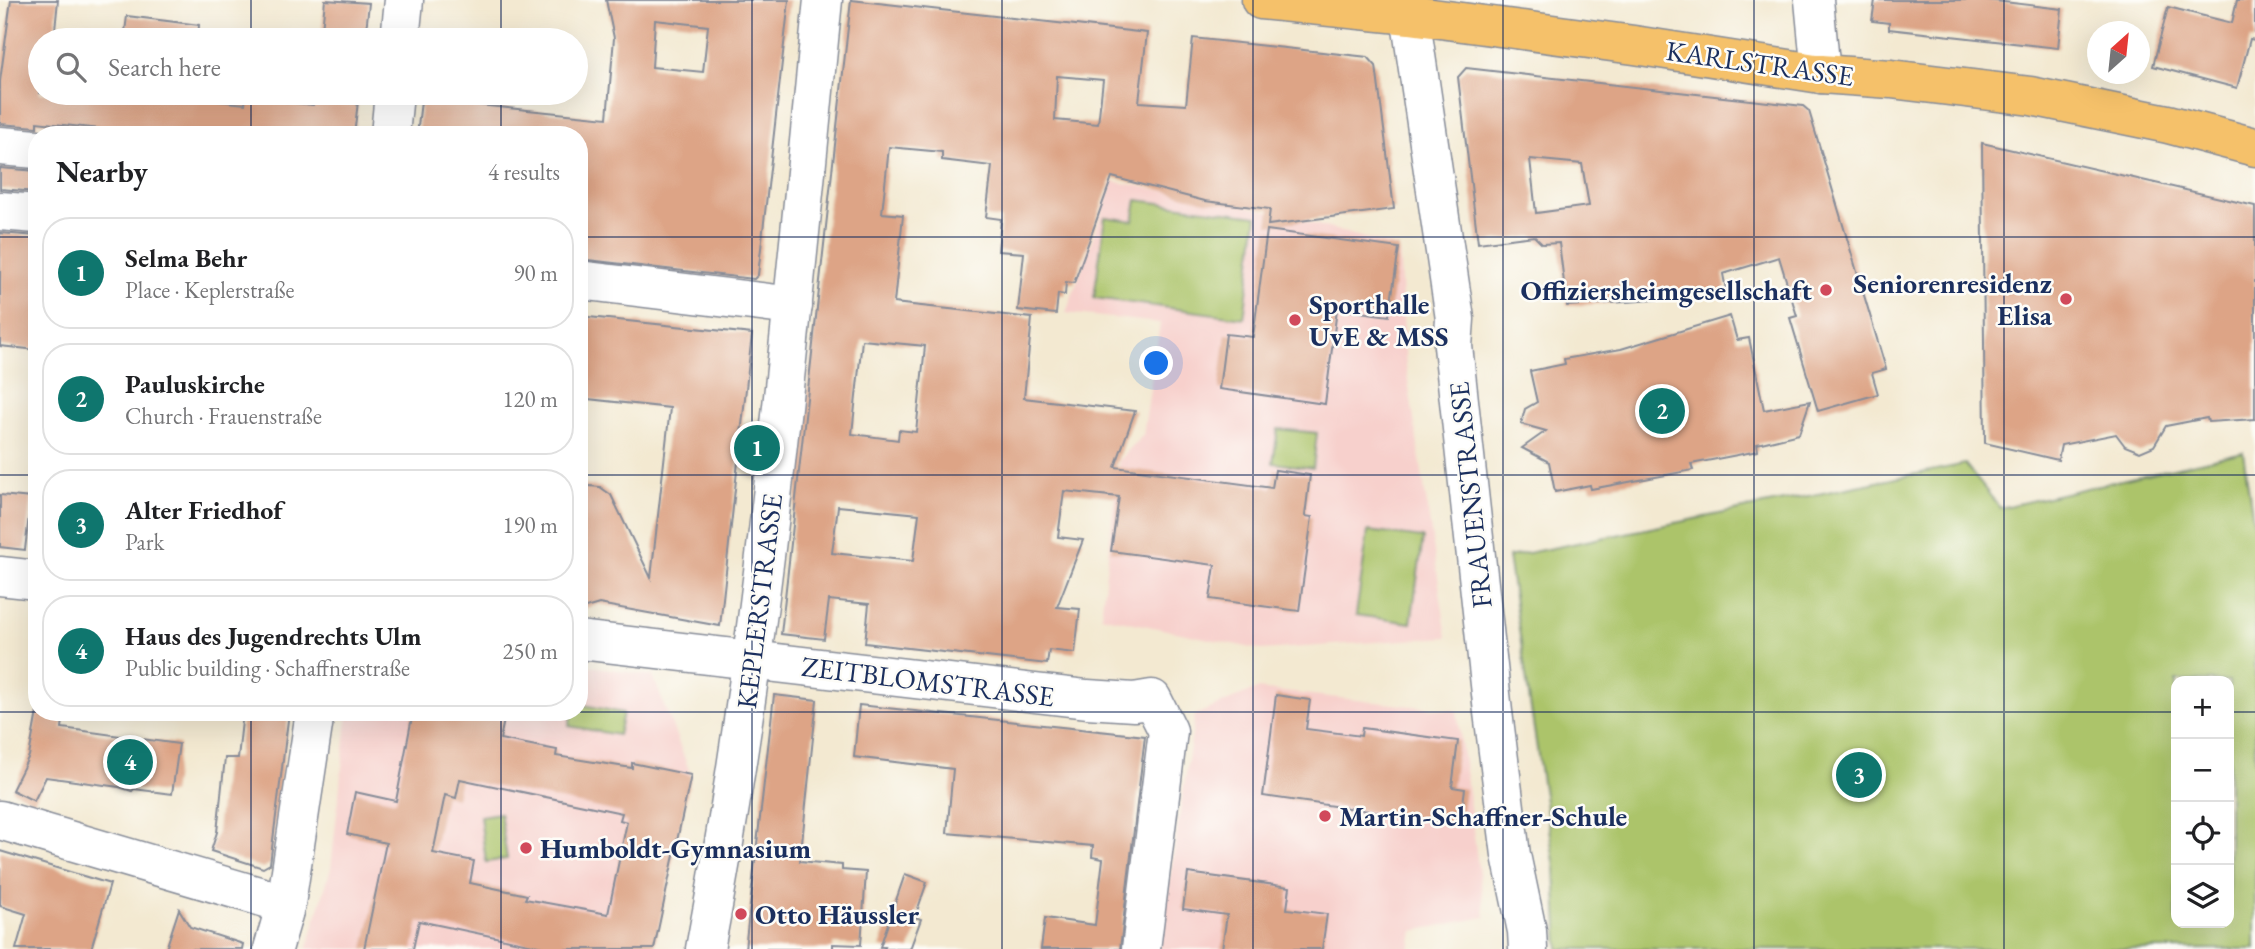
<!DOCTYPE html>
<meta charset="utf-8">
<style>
body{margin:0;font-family:"EB Garamond",serif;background:#f2f2f2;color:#202124}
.controls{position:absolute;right:21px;bottom:21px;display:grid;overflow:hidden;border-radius:14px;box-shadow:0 7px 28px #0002}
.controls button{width:63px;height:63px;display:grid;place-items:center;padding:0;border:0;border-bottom:2px solid #e0e0e0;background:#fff;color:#202124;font:35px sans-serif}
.compass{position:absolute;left:2087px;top:21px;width:63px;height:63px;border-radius:50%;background:#fff;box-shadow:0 7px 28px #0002;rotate:27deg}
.you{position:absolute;left:1157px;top:364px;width:24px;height:24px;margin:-18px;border:5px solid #fff;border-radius:50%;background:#1a73e8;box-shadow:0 0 0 10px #1a73e833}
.badge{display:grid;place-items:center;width:46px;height:46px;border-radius:50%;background:#0f766e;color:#fff;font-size:23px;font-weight:700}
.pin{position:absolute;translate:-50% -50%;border:4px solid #fff;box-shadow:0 2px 7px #0006}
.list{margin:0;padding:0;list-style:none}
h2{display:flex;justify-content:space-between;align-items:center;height:91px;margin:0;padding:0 28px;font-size:30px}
h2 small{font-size:23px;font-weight:400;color:#757577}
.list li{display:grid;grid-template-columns:46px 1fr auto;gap:21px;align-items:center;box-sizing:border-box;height:112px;margin:0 14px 14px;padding:0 14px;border:2px solid #e0e0e0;border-radius:28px}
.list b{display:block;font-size:26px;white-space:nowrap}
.list p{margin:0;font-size:23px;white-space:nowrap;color:#757577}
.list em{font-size:23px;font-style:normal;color:#757577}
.icon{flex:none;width:38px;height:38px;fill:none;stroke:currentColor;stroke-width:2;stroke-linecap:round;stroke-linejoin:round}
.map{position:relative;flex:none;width:2255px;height:949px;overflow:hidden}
.search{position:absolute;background:#fff;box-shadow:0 7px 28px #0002;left:28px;top:28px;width:560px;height:77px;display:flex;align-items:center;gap:18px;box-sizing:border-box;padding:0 24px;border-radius:38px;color:#757577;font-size:26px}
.panel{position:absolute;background:#fff;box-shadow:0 7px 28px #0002;left:28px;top:126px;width:560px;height:595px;border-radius:28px}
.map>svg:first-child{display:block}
.built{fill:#f7d0cc}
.green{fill:#acc46a;stroke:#647a64;stroke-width:2;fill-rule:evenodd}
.building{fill:#dda486;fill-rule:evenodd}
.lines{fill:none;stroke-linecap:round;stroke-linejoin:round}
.minor-casing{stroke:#878c98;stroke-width:41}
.major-casing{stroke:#878c98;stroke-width:41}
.minor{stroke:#fff;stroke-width:38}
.major{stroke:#f5c16b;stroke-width:38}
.grid{fill:none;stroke:#1b2f5e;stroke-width:2;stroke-opacity:0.55}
.poi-dot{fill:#d1495b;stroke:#fdfcf7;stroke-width:2.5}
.labels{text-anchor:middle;stroke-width:5;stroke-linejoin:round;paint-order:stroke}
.street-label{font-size:28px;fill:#1b2f5e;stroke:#fdfcf7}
.poi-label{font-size:28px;font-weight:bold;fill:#1b2f5e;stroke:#fdfcf7;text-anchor:start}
</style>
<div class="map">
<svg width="2255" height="949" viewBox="0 0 2255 949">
<rect width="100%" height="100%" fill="#fdfcf7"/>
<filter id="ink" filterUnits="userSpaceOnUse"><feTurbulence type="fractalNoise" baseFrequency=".0143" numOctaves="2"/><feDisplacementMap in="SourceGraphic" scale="14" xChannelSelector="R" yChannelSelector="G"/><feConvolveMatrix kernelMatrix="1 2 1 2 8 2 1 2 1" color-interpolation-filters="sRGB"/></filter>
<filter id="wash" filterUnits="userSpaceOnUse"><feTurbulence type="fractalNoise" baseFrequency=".00686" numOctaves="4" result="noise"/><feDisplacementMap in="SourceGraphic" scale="28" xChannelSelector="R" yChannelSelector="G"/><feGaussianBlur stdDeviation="1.57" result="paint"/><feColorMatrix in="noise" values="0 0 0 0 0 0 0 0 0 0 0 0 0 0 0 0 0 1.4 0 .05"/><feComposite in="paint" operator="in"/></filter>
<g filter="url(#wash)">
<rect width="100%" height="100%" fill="#f3e9d1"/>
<g class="built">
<polygon points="1113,181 1269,211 1399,248 1406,367 1447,637 1261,650 1101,616 1119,460 1143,435 1160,323 1066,313"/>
<polygon points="579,664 653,676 691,775 654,949 307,949 331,868 348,712 579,712"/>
<polygon points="1257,689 1457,711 1485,917 1413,931 1410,949 1159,949 1195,715"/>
</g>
<g class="green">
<polygon points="1137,200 1257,216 1244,318 1094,298 1105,217 1133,221"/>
<polygon points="1278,429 1317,433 1313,468 1273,463"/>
<path d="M2243,452L2255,534V949H1559L1555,868L1508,557L1965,464L2000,508ZM2229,681V923H2176V681Z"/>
<polygon points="1368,531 1423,538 1411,623 1356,615"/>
<polygon points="579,704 623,713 618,735 569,726 572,712 579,712"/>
<polygon points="500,813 507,859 486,862 480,816"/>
</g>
<g id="blocks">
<g class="building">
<polygon points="11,0 58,0 54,40 40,40 40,93 141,93 245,104 246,98 313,105 315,93 359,93 354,135 271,135 231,130 231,135 156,135 37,122 37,127 0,124 0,81"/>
<polygon points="325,0 369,3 365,40 321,40"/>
<path d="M606,0H789L758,275L754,279L579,259V135H512L476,131V135H417L422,93H480L479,105L607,118L614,38ZM655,20L708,26L703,72L652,67Z"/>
<path d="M851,0L1147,33L1139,102L1186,105L1193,38L1368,57L1376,66L1394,209L1268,225L1270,209L1205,201L1112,177L1074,283L1066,282L1065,295L1058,294L1056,314L1018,310L1024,253L998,251L1001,219L986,217L992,166L942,160V152L889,147L882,213L903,215L894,303L1032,318L1024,398L1135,411L1115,467L1272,488L1275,470L1310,475L1305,516L1312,517L1299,611L1210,599L1215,565L1111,551L1119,497L1064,491L1058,537L1083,540L1057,607L1080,609L1075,653L1049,650L1047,664L865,643L869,604L829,600L824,639L781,634ZM1057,76L1103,80L1098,124L1055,120ZM862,340L925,346L916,432L899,430L898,440L852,434ZM838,506L919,514L913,561L832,553Z"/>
<polygon points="1875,0 1987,0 2062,9 2058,48 1889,29 1889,23 1872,21"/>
<polygon points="2237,0 2255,0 2255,40 2250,39 2237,88 2153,66 2168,7 2232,23"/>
<polygon points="127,16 199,25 198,40 124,40"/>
<path d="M1466,68L1803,106L1809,111L1886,369L1872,373L1878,394L1818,411L1790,318L1797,316L1779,257L1723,274L1727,295L1567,306L1559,243L1542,244L1534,236L1478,243L1458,77ZM1530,159L1582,164L1589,206L1536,213Z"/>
<polygon points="1982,143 2255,206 2255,419 2208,422 2207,418 2166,426 2154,446 2140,452 2125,446 2116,434 2061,445 2058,460 1985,443"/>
<polygon points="0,168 37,171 37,192 0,189"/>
<polygon points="1267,230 1399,248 1389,316 1337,309 1325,404 1219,389 1226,334 1253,337"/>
<polygon points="0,233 37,236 37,350 0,346"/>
<polygon points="579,316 752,334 720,626 599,604 579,610 579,485 600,487 611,495 651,578 670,408 579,398"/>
<polygon points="1730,316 1737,340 1749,338 1764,410 1810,401 1799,434 1757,444 1758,451 1691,464 1693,470 1591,489 1590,485 1555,492 1549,462 1522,448 1546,431 1521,424 1525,409 1537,402 1530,371 1565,364 1564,359 1621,349"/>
<polygon points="0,495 31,498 25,550 0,547"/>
<polygon points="774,695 817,700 800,861 842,865 842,870 866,872 861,945 833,944 833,949 745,949"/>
<polygon points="1276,695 1310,700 1306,729 1361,736 1362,728 1458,741 1452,787 1465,789 1460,824 1263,796"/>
<polygon points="859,705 1145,736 1120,949 1041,949 1045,918 1095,925 1103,859 1092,857 1093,846 947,833 953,769 854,757"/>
<polygon points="37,712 64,712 62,728 179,744 172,794 134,789 132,791 119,787 46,777 34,801 12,790 29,756"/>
<polygon points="243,712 289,712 270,864 263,868 211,851 217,832 225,758 238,758"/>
<path d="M413,712H500L499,719L504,720L500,739L557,750L556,756L632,768V763L691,775L654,949H552L419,921L413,949H364L386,843L347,834L355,792L396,801ZM460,779L622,813L620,820L627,822L608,914L525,899L527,895L470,883L474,861L433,853L445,795L456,798Z"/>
<polygon points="0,851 110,884 91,949 16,949 26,914 0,906"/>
<polygon points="1188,873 1290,887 1287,909 1327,914 1322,949 1222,949 1227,915 1183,909"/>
<polygon points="905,874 927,882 915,917 921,919 910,949 884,949 885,947 880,947"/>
<polygon points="179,909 190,927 243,944 242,949 166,949"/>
</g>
</g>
</g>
<g filter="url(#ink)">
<use href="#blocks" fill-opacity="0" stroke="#878c98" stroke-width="2"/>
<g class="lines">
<g class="minor-casing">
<g id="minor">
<polyline points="1406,0 1410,15 1455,319 1453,346 1493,712 1511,855 1527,931 1528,949"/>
<polyline points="1814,0 1821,74"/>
<polyline points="400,40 404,0"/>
<polyline points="390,135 394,93"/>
<polyline points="0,146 37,149"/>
<polyline points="0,211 37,214"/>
<polyline points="579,280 793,306"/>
<polyline points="0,576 37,580"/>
<polyline points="579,640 1087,699 1134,702 1152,699 1168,731 1141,949"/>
<polyline points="0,820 286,904"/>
<polyline points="273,949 286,904 315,712"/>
<path d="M705,949C765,635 791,317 823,0"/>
</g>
</g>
<g class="major-casing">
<polyline id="major" points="1261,0 1410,15 1634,45 1821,74 1891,79 2031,96 2168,124 2255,147"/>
</g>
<use href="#minor" class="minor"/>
<use href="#major" class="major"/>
</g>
</g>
<path class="grid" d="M251,0V40M501,0V40M752,0V949M1002,0V949M1253,0V949M1503,0V949M1754,0V949M2004,0V949M251,93V135M501,93V135M0,237H37M579,237H2255M0,475H37M579,475H2255M0,712H37M251,712V949M501,712V949M579,712H2176M2229,712H2255"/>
<g class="poi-dot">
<circle cx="1826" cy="290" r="7"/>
<circle cx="2066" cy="299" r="7"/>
<circle cx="1295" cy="320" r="7"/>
<circle cx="1325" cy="816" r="7"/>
<circle cx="526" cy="848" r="7"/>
<circle cx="741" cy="914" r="7"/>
</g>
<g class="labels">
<g class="street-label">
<text transform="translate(1760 63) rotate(8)" y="10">KARLSTRASSE</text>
<text transform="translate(1470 495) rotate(-96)" y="10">FRAUENSTRASSE</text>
<text transform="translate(759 601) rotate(-83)" y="10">KEPLERSTRASSE</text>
<text transform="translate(928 681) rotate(7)" y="10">ZEITBLOMSTRASSE</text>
</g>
<g class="poi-label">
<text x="2052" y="293" text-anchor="end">Seniorenresidenz<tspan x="2052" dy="32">Elisa</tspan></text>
<text x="1812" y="300" text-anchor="end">Offiziersheimgesellschaft</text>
<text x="1309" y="314">Sporthalle<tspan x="1309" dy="32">UvE &amp; MSS</tspan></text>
<text x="1339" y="826">Martin-Schaffner-Schule</text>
<text x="540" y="858">Humboldt-Gymnasium</text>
<text x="755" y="924">Otto Häussler</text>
</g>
</g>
</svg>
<div class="controls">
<button>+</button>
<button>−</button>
<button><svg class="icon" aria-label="locate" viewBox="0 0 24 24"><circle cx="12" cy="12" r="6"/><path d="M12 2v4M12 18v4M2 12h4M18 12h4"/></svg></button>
<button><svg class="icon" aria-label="layers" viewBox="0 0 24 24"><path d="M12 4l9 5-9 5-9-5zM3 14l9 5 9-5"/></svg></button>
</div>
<svg class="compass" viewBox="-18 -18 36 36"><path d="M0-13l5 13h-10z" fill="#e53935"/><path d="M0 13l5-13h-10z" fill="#757577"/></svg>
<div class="you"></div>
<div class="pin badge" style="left:757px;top:448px">1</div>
<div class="pin badge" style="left:1662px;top:411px">2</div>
<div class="pin badge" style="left:1859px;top:775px">3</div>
<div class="pin badge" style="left:130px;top:762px">4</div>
<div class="search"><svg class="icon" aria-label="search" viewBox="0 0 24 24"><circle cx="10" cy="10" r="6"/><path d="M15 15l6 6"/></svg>Search here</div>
<section class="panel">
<h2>Nearby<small>4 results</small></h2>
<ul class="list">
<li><span class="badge">1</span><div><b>Selma Behr</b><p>Place · Keplerstraße</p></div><em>90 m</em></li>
<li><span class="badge">2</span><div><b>Pauluskirche</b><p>Church · Frauenstraße</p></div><em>120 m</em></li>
<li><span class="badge">3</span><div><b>Alter Friedhof</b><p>Park</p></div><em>190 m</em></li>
<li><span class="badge">4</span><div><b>Haus des Jugendrechts Ulm</b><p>Public building · Schaffnerstraße</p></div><em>250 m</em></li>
</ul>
</section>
</div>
